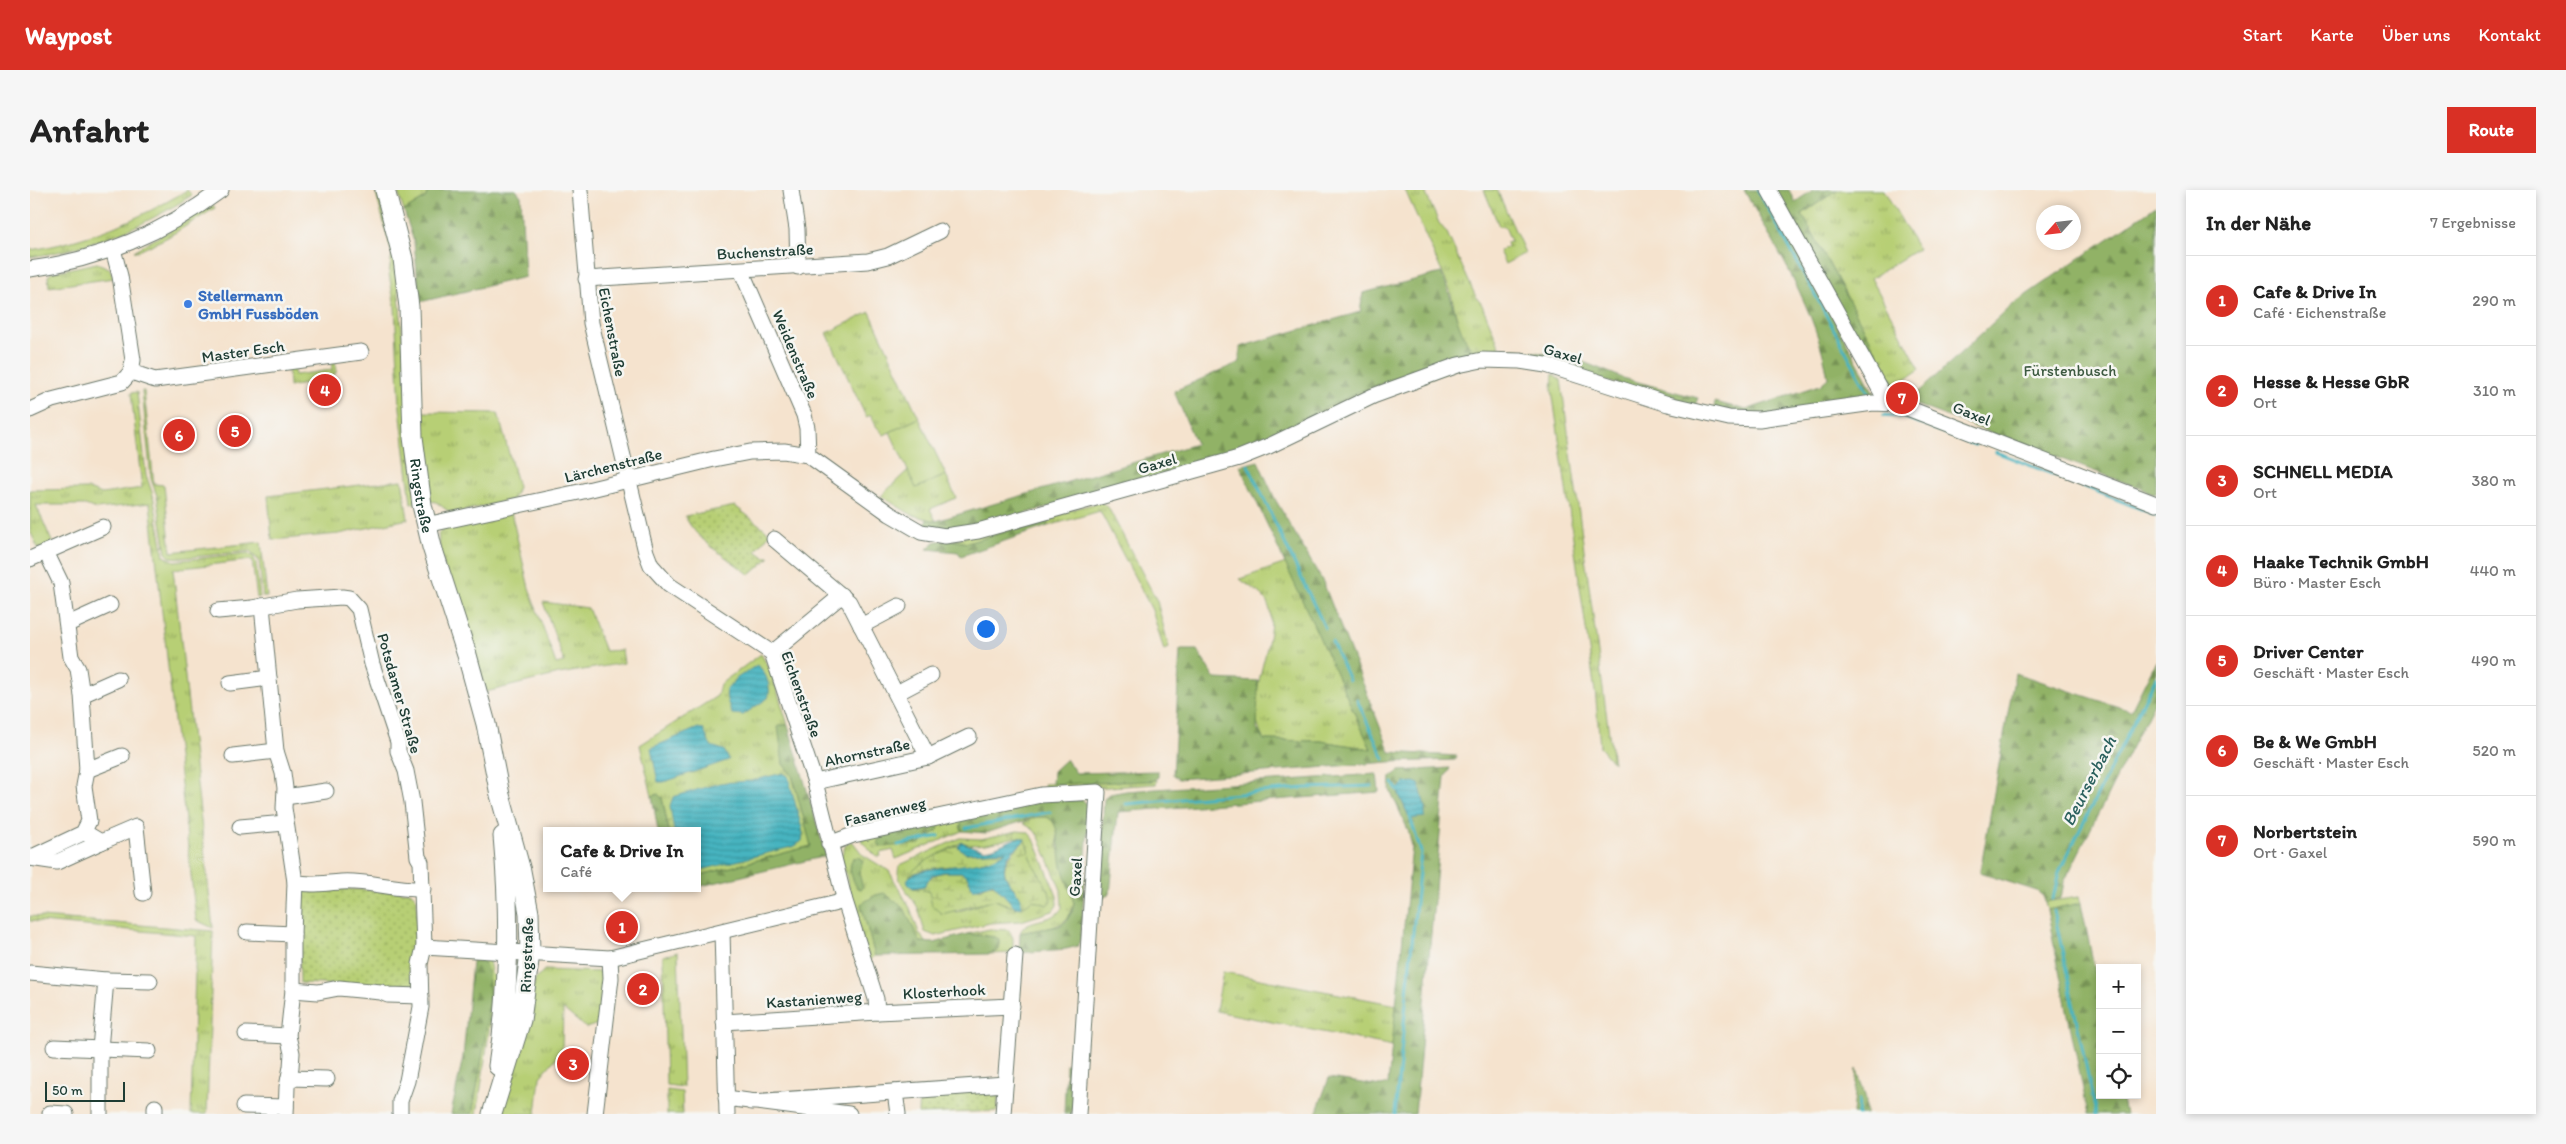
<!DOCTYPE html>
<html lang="de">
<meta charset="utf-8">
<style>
body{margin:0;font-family:Itim,sans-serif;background:#f6f6f6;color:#222}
.controls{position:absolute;right:15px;bottom:15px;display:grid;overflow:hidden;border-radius:0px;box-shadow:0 2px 8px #0003}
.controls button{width:45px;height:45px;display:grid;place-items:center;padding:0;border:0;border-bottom:1px solid #e0e0e0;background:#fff;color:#222;font:25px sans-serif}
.compass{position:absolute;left:2006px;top:15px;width:45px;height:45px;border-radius:50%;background:#fff;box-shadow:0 2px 8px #0003;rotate:243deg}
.scale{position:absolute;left:15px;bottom:12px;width:80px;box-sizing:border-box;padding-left:5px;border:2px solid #1f3d34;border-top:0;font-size:14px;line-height:18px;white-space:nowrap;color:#1f3d34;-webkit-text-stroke:4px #f6f6f2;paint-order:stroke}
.you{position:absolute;left:955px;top:438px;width:18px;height:18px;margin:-12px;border:4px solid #fff;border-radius:50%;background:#1a73e8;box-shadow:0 0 0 8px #1a73e833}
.badge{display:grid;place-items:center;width:32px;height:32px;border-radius:50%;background:#d93025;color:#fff;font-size:16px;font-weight:700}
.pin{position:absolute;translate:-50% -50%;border:2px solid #fff;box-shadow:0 1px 5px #0006}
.popup{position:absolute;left:513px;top:637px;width:158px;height:65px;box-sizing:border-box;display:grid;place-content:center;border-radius:0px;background:#fff;filter:drop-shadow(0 1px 4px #0005);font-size:16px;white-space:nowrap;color:#767676}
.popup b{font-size:19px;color:#222}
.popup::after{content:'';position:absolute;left:50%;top:100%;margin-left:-10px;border:10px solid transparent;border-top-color:#fff}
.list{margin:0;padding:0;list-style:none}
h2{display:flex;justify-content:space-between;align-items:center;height:65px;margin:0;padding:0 20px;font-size:21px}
h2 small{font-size:16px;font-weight:400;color:#767676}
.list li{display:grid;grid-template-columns:32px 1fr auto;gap:15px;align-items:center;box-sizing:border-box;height:90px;padding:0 20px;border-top:1px solid #e0e0e0}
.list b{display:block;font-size:19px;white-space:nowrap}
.list p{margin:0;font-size:16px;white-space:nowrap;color:#767676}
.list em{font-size:16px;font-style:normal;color:#767676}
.icon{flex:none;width:28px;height:28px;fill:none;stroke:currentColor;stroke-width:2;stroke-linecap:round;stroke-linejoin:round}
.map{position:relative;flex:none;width:2126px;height:924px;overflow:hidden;border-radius:0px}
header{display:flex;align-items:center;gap:30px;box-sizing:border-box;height:70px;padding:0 25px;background:#d93025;color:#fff}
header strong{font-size:24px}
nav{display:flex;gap:28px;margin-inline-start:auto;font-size:18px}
.intro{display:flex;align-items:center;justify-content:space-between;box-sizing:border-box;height:120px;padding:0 30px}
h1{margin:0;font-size:35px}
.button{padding:12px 22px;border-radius:0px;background:#d93025;color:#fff;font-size:18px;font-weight:700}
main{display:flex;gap:30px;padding:0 30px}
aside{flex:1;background:#fff;border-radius:0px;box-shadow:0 2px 8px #0003}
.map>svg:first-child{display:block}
.grass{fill:url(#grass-tufts);stroke:#6b8654;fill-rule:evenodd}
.forest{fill:url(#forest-firs);stroke:#58784d;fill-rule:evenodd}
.wetland{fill:url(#wetland-marsh);stroke:#6b8654}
.park{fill:url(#park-dots);stroke:#6b8654}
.pitch{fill:#b7cf74;stroke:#6b8654}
.water{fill:url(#water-rules);stroke:#32787a}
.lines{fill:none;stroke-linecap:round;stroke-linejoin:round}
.stream{stroke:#46b4c0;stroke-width:3}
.minor-casing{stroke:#6a776a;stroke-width:17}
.major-casing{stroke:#6a776a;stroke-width:21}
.minor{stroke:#fff;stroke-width:15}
.major{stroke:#fff;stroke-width:19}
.shop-dot{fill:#3f7fe0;stroke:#f6f6f2;stroke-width:2}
.labels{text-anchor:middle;stroke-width:5;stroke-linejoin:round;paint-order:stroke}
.street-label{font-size:16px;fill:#1f3d34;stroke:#f6f6f2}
.shop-label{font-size:16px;font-weight:bold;fill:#366cbe;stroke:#f6f6f2;text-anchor:start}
.park-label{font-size:16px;fill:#3d5a41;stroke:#f6f6f2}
.water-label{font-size:18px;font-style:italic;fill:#2b615e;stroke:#f6f6f2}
</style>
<header>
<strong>Waypost</strong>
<nav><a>Start</a><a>Karte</a><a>Über uns</a><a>Kontakt</a></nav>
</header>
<div class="intro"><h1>Anfahrt</h1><a class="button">Route</a></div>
<main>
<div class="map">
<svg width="2126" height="924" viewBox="0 0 2126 924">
<defs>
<pattern id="grass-tufts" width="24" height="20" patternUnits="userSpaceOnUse" patternTransform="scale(1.25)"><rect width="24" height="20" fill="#b7cf74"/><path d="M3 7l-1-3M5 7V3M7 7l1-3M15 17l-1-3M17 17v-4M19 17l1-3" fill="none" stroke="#94a960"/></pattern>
<pattern id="forest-firs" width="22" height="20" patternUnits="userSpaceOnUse" patternTransform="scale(1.25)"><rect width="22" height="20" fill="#91b266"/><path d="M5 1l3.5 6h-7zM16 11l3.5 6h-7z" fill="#769255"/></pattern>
<pattern id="wetland-marsh" width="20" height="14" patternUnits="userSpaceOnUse" patternTransform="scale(1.25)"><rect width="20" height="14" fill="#b7cf74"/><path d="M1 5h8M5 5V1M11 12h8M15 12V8" fill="none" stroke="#94a960"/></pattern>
<pattern id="park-dots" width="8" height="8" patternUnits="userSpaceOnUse" patternTransform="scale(1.25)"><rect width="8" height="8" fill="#b7cf74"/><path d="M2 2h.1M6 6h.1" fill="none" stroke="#94a960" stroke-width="1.8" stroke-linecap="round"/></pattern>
<pattern id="water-rules" width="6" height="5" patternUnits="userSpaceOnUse" patternTransform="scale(1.25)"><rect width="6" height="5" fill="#46b4c0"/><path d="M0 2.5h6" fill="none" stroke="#3a949d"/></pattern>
</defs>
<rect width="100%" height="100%" fill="#f6f6f2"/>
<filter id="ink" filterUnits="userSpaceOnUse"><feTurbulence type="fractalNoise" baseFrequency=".02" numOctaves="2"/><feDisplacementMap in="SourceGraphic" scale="10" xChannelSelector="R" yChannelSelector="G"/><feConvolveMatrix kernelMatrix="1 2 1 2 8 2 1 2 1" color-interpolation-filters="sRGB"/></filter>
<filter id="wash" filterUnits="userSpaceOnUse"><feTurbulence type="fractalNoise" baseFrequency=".0096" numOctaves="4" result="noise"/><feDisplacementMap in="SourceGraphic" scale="20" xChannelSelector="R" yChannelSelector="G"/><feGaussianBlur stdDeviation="1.12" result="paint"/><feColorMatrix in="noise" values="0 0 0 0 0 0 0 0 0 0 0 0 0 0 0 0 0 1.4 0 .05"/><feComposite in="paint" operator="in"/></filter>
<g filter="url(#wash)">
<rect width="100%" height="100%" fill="#f5e3ce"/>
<g class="grass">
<path d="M157,0L162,5C114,37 58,59 0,67V60C55,52 110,29 157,0Z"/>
<polygon points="345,0 347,0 366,66 386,313 381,314 370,218 365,117 359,84 362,63"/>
<polygon points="367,0 399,0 395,8 374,21"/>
<polygon points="1375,0 1397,0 1396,4 1409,33 1417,43 1445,105 1452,115 1470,158 1469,161 1218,261 1217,256 1328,202 1434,164 1441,160 1431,145 1420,100"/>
<polygon points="1454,0 1467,0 1495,63 1475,74 1469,61 1478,57 1477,52 1481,51 1475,37 1469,36"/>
<polygon points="1807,0 1854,0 1888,59 1841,88 1890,179 1865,196 1772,24"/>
<polygon points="183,15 185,18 138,47 109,61 104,61"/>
<polygon points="67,73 79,78 84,88 19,97 18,86 23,82"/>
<polygon points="840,122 889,228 854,245 846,236 841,225 836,227 797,143"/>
<polygon points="301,171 305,171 307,181 301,189 259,197 258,181 252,179 263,177 265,185 302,180"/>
<polygon points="1523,184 1531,190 1583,573 1570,557 1566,509 1522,200"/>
<polygon points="112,201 114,201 124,294 134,295 141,362 231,352 237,407 233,407 229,371 220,361 151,368 140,367 136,363 127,306 121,289"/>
<polygon points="107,202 116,285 123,305 134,366 145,371 218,363 223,366 226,373 230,407 227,408 222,370 143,379 183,738 166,730 120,313 67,319 55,315 6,315 23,354 9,360 0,341 0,300 58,299 72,304 112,298 101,203"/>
<polygon points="387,218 392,218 392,222 468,223 488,297 483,309 422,324 406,312 400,311"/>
<polygon points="878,280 886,298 916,285 926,308 900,319 906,331 882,325 851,306"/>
<polygon points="372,290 378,329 309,344 242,350 238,306"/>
<polygon points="1071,312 1078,317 1127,411 1139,458 1134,461 1122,420 1070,321 1018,336 1016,330 937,353 922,350"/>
<polygon points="481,322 499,398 526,474 534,472 513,412 558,418 575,461 592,460 594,473 529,484 456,502 411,366 408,343 413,338"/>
<path d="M1256,373L1341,559L1291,551L1234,550C1208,507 1254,445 1237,412C1232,403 1217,395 1210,389Z"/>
<polygon points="731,464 741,481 758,535 751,535 753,574 762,585 781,656 667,686 667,641 639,641 632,608 628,604 622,606 610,555 687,506 690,494"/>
<polygon points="1127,590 1126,594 1016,601 1014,594"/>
<polygon points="1010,608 930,636 932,641 866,669 863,660 850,663 851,666 847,667 832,652 832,648"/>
<path d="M1006,627H1017L1023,631L1027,640L1028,658L1044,713C1038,742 1014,737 990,743C996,726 1023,734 1032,718L1031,700L1009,647L1004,640L993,633Z"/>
<path d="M987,641L998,642L1004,649L1027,706V715L1023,721L991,731L960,733L905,746L895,742C892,734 891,726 888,718C882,706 862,689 870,675L930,648L951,649ZM985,647L994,648L1003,674L1015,695L1017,715L1003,710L979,716L965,710L926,722L902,707L899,701L883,698L878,694L900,669L932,652C947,659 969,651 985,647Z"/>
<polygon points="822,651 833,665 859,681 880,718 889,743 897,753 890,752 884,742 831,714 845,766 840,770 831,745 811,666 816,654"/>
<polygon points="2049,707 2051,713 2017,720 2015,712"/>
<polygon points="0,726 183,741 177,924 161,924 166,746 0,731"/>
<polygon points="960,739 979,740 983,748 983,763 959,764 969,760 965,747 937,744"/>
<polygon points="648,762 653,897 636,895 633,766"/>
<polygon points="428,766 458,766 462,785 467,787 447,924 442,924 451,875 454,772 442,772 442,768"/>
<polygon points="514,780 574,782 568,834 556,838 533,819 532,861 510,887 506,924 467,924 505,790"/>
<polygon points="1193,782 1367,815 1363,856 1186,821"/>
<polygon points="637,900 652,902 653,924 637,924"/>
</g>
<g class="forest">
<polygon points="399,0 486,0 491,6 495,87 390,112 384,52 374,21 395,8"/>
<path d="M1714,0H1735L1845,205L1843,208L1742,225L1683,222L1685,212L1716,220L1790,195L1798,188C1787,120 1747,60 1714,0Z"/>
<polygon points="1744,0 1759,0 1765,12 1783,0 1807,0 1772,24 1865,196 1856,202"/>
<polygon points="2126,16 2126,304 1878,212 1983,114"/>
<path d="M1411,83C1424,109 1425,136 1442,160L1434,164L1328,202L1218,256V261L933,341L893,339L897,329L906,331L1166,254L1144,201L1210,172V157L1330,122L1333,103Z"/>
<polygon points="1482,159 1541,167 1593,188 1668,208 1664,217 1486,165"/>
<polygon points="1228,271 1245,309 1293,392 1360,562 1427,566 1425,570 1359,572 1148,589 1143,585 1150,460 1167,460 1185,489 1228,491 1227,539 1234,550 1291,551 1341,559 1210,276"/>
<polygon points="1016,330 1018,336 931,366 928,362 897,359 906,351 922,350 937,353"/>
<polygon points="2126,471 2126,509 2034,692 2031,708 2015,712 2014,707 2007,701 1950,683 1985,483 2101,521"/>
<polygon points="751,535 758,535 796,666 667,697 667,686 781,656 762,585 753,574 748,537"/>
<polygon points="1036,569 1046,583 1128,581 1128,587 1123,591 1022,594 1023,581"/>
<path d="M1420,578L1415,587L1385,924H1286L1299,888L1351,896L1358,894L1382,657L1378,640L1360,600L1361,587L1369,581ZM1389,594L1380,629L1367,600Z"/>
<polygon points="1347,584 1349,602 1088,622 1080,704 1069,710 1074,609 1080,604 1096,601"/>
<polygon points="628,604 632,608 639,641 628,641 622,606"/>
<polygon points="1014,610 1053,610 1059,616 1051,746 1048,756 1036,759 989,763 990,743 1029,736 1036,731 1042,722 1044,713 1032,677 1027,640 1023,631 1017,627 1006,627 956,643 932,641 931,632 942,628"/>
<polygon points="907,633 909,638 907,641 889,654 850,657 848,651 854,644"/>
<path d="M828,667L833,671L829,683L833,698L831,699L827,698C822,688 817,678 823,668Z"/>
<polygon points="854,703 874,718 890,752 904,753 937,744 965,747 969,749 969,760 959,764 845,766 831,714 846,705"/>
<polygon points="2051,713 2070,806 2070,905 2091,905 2095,924 2058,924 2017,720"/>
<path d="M442,772H454C469,794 447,895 442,924H421L433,867Z"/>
<polygon points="1036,874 1044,875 1042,924 1034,924"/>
<polygon points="1827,879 1836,909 1836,924 1823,924"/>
</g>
<g class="wetland">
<path d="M995,650L1003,674L1019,701L1021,711L1017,715L1003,710L991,718L992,716L985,699L976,690C970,670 984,663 995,650Z"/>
<path d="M928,655L935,663L976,661C951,684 906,669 879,686C889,670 913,664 928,655Z"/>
<path d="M931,682L938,687V691L951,699L958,694L967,695L986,718L965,710L912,724L902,716L899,701L883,698L894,696C902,681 915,682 931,682Z"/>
</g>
<g class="park">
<path d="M705,316L740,343L726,361L734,367H740L720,385C699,368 666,351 655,326Z"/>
<polygon points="272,697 381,702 387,709 386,792 380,798 270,793 268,701"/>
<polygon points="969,899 967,921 888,924 889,905"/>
</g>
<polygon class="pitch" points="889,228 916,285 886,298 860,242"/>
<g class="water">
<path d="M727,475C736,481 742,499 738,508L713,525L702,524L697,510L696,500L707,488Z"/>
<polygon points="668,538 673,539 681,556 694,560 699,570 634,592 628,592 621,558"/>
<polygon points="753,583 758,586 773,643 772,651 765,656 667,681 667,641 644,641 640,616 643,607 690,593 721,591"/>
<polygon points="1384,592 1389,594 1395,616 1395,627 1380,629 1367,600 1374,593"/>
<path d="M987,648H994L995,650C990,656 982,660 978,667C965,689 990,697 992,716L991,718L985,717L963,693L943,700L938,687L931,682H913L902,685L894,696L883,698L878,694L877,690C887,672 956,681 976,661L935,663L928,657L932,652C961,666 960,658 987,648Z"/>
</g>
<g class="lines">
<g class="stream">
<polyline points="1728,0 1838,202"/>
<polyline points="1854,225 1876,228 1945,255"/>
<polyline points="1966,262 2037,290"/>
<polyline points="1218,275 1295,438"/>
<polyline points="2053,296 2126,325"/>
<polyline points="1302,452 1319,490"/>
<polyline points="1327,510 1354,569"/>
<polyline points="1363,593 1368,601"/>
<polyline points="1096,614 1275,598 1342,596"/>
<polyline points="936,638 1020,622"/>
<polyline points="868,655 909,646"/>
<polyline points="2023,709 2029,682 2126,487"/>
<polyline points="2024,721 2066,924"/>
<polyline points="1365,924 1391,662 1380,627"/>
<polyline points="1828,924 1829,910"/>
</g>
</g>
</g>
<g filter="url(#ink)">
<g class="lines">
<g class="minor-casing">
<g id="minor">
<polyline points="761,0 767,39 768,77"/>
<polyline points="1739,0 1857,212"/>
<polyline points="83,59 90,86 103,170 101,182"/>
<path d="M0,79C69,70 135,42 191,0"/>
<polyline points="711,80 774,225 777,238 778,265"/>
<polyline points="556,89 838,71 858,66 910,41"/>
<polyline points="0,220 22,210 92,192 101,182 125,190 331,162"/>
<polyline points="396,335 549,302 684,269 720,262 754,261 778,265 860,324 891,342 915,346 948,341 1209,268 1239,256 1343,206 1428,175 1452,170 1490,171 1516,175 1638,214 1699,228 1729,229 1843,213 1867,214 2126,314"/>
<polyline points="744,349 819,412 898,567"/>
<polyline points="16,362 73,337"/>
<polyline points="0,369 16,362 31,393 41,467 48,479 52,505 57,580 54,596 59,631 53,643 0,668"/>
<polyline points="188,421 222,418 267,410 312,407 319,408 329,419 342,474 368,552 368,561 376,581 382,612 388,667 391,672 394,757 390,774 391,817 377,891 370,911 370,924"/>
<polyline points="38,434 80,415"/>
<polyline points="831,436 869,416"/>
<polyline points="742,463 812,405"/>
<polyline points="200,493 239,488"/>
<polyline points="867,503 901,485"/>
<polyline points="52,505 88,489"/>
<polyline points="203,566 246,561"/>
<polyline points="57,580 92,566"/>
<polyline points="785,592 898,567 939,547"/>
<polyline points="255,607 296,601"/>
<polyline points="210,637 255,633"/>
<polyline points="54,642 71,652 106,637 113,703"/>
<polyline points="799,654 823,645 1011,605 1068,602 1048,924"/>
<polyline points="0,668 27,672 71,652"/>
<path d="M265,692C281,696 294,693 311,692C337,690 365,700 393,699"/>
<polyline points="217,742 263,744 265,692 254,618 255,598 253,583 246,561 232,416"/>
<polyline points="692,742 697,924"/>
<polyline points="394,757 580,768 807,713 814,708 785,592 742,463 639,395 621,375 616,362 561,133 550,0"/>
<polyline points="0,783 76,790 70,859 70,924"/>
<polyline points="76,790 120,791"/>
<polyline points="263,800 288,802 309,798 351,802 358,805 391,806"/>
<polyline points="847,822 982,816"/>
<polyline points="694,832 847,822 846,809 814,708"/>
<polyline points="216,844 258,846"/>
<polyline points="24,857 119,861"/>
<polyline points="259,888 297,889"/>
<polyline points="865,902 868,924"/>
<polyline points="696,908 819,924"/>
<polyline points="721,912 975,894"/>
<polyline points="214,916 256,917"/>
<polyline points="20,923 36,924"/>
<polyline points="125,924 125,917"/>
<polyline points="256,924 257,897 261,877 262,863 258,846 263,800 263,744"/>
<polyline points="565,924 581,788 580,768"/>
<polyline points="973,924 985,765"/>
</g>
</g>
<g class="major-casing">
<g id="major">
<path id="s1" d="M355,0L373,69L379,117L383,247L392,315L402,357L437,465L456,534L470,605L491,681L499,723L500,763L491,830L462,924"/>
<path d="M468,876C480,799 480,723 473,646"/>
</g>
</g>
<use href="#minor" class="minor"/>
<use href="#major" class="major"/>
</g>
</g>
<circle class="shop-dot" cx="158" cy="114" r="5"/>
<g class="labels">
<g class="street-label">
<text transform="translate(735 61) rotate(-3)" y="6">Buchenstraße</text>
<text transform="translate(583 142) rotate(79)" y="6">Eichenstraße</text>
<text transform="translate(213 161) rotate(-8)" y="6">Master Esch</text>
<text transform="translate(1533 163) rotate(16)" y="6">Gaxel</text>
<text transform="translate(766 164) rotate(67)" y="6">Weidenstraße</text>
<text transform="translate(1942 223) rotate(22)" y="6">Gaxel</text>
<text transform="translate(1127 273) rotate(-16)" y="6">Gaxel</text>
<text transform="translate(583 275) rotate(-14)" y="6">Lärchenstraße</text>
<text dy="6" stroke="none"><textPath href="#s1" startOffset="309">Ringstraße</textPath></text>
<text transform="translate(370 503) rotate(74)" y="6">Potsdamer Straße</text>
<text transform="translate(772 504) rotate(70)" y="6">Eichenstraße</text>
<text transform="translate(837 562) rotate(-12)" y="6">Ahornstraße</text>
<text transform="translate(855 621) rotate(-13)" y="6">Fasanenweg</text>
<text transform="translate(1045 687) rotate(-86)" y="6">Gaxel</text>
<text transform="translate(496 765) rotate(-88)" y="6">Ringstraße</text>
<text transform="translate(914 801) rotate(-3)" y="6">Klosterhook</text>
<text transform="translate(784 809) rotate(-4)" y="6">Kastanienweg</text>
</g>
<g class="shop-label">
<text x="168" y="111">Stellermann<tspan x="168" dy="18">GmbH Fussböden</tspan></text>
</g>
<g class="park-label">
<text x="2040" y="186">Fürstenbusch</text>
</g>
<g class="water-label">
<text transform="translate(2059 591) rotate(-63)" y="6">Beurserbach</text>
</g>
</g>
</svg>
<div class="controls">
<button>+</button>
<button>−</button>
<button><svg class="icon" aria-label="locate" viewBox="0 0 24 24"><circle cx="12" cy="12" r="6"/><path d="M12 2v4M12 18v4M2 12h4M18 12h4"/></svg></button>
</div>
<svg class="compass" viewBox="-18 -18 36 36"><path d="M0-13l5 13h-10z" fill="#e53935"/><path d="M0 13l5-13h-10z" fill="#767676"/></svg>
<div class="scale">50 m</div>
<div class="you"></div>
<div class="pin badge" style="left:592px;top:737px">1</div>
<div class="popup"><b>Cafe &amp; Drive In</b>Café</div>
<div class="pin badge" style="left:613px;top:799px">2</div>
<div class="pin badge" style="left:543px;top:874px">3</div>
<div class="pin badge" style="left:295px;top:200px">4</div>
<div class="pin badge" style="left:205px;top:241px">5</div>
<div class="pin badge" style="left:149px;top:245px">6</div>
<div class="pin badge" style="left:1872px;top:208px">7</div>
</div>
<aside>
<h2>In der Nähe<small>7 Ergebnisse</small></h2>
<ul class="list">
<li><span class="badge">1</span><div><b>Cafe &amp; Drive In</b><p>Café · Eichenstraße</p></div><em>290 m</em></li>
<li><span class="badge">2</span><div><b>Hesse &amp; Hesse GbR</b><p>Ort</p></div><em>310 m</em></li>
<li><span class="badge">3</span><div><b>SCHNELL MEDIA</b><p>Ort</p></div><em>380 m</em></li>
<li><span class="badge">4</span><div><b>Haake Technik GmbH</b><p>Büro · Master Esch</p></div><em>440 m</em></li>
<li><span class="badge">5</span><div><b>Driver Center</b><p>Geschäft · Master Esch</p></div><em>490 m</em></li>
<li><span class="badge">6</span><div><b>Be &amp; We GmbH</b><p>Geschäft · Master Esch</p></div><em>520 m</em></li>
<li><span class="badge">7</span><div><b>Norbertstein</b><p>Ort · Gaxel</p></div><em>590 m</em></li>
</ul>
</aside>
</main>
